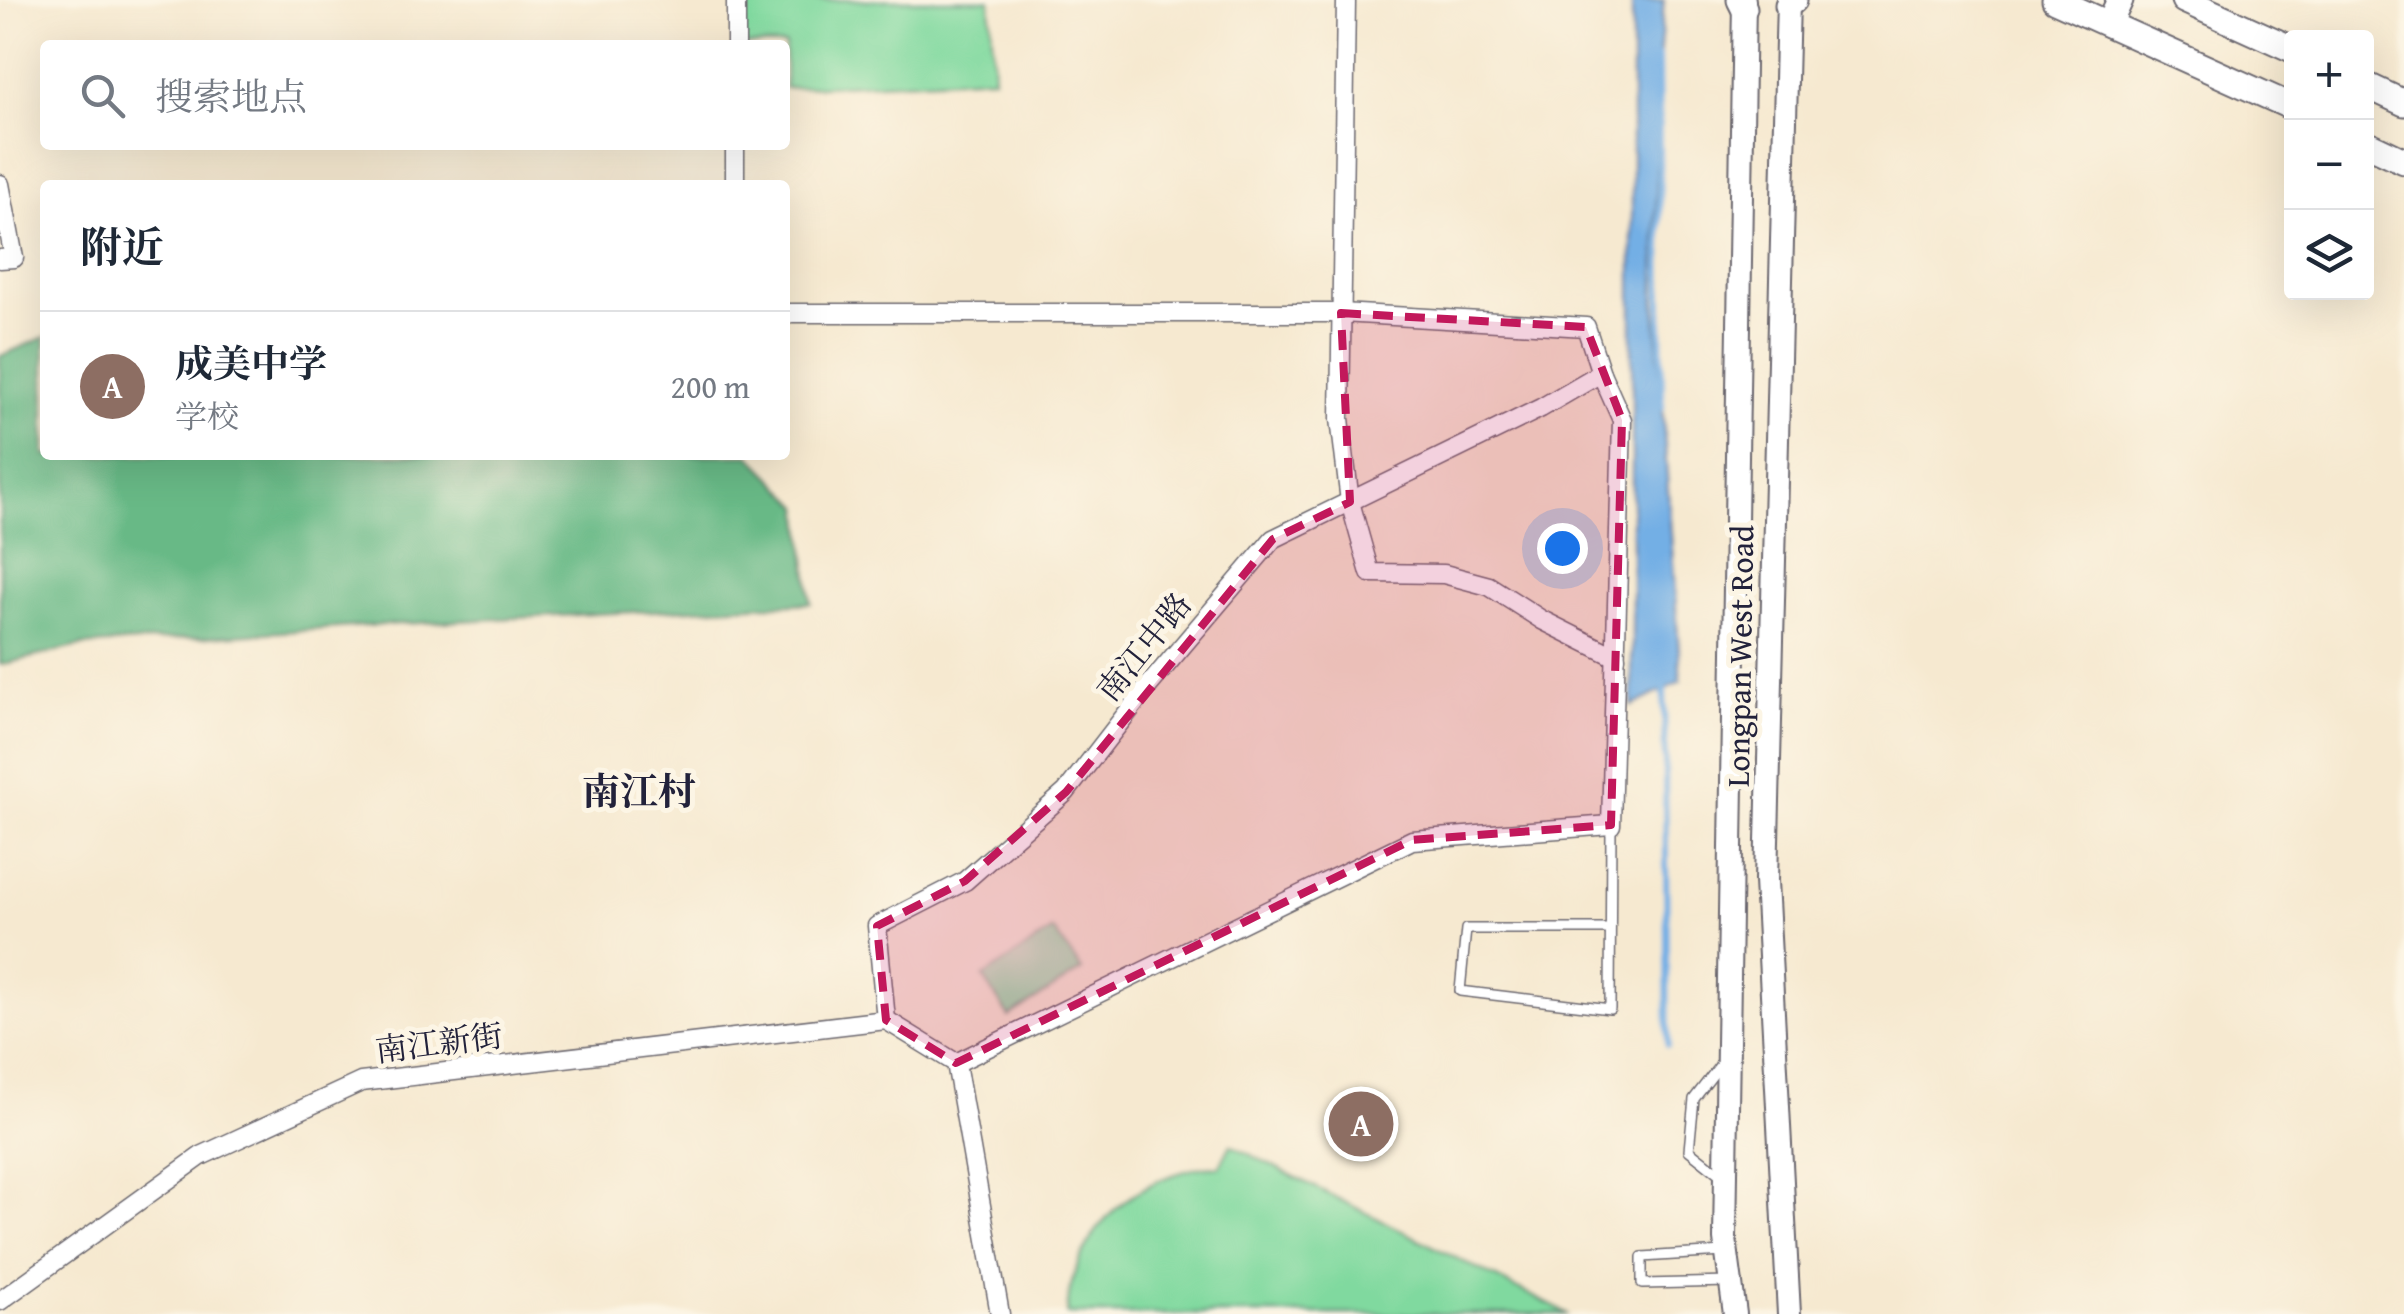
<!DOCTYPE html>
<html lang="zh">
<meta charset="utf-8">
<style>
body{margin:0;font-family:"Gentium Book Plus","Noto Serif SC",serif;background:#f6f6f7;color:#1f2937}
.controls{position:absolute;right:30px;top:30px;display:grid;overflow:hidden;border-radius:10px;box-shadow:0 10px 40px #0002}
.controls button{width:90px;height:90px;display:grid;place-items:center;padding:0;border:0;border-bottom:2px solid #e0e1e3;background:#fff;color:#1f2937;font:50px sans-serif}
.you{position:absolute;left:1562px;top:548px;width:35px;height:35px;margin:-25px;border:8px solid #fff;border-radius:50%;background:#1a73e8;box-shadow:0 0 0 15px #1a73e833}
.badge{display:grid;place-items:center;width:65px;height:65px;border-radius:50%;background:#c8321e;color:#fff;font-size:32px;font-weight:700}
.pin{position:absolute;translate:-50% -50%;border:5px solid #fff;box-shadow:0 2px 10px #0006}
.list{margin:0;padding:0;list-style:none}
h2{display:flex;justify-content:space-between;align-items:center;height:130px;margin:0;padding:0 40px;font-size:42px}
h2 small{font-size:32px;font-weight:400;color:#747a83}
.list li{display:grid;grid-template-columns:65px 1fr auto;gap:30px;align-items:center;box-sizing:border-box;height:150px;padding:0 40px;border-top:2px solid #e0e1e3}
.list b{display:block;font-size:38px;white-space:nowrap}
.list p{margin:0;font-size:32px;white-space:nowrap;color:#747a83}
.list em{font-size:32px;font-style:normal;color:#747a83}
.icon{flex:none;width:55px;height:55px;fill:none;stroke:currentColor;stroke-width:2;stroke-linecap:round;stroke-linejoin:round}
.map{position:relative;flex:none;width:2404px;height:1314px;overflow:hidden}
.search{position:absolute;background:#fff;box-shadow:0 10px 40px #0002;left:40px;top:40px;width:750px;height:110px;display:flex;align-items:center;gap:25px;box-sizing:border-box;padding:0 35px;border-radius:10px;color:#747a83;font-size:38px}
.panel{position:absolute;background:#fff;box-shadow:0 10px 40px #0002;left:40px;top:180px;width:750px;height:280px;border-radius:10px}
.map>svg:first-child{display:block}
.green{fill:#80d99f;stroke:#517e6d;stroke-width:2.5}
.forest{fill:#68b986;stroke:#456e60;stroke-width:2.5}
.water{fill:#73afe5;stroke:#4a6890;stroke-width:2.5}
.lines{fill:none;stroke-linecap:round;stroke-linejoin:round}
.stream{stroke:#73afe5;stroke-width:6}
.service-casing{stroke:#6c686f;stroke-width:12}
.minor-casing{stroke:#6c686f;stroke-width:21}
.tertiary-casing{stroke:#6c686f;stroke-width:26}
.secondary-casing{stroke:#6c686f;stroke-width:29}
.service{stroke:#fff;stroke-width:9}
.minor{stroke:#fff;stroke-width:18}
.tertiary{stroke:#fff;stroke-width:22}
.secondary{stroke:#fff;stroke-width:25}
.marked{fill:#c2185b;fill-opacity:0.2;stroke:#c2185b;stroke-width:8;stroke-dasharray:20 12;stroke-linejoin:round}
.labels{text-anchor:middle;stroke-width:10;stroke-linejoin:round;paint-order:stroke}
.street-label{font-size:32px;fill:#22223b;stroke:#fcf5e5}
.quarter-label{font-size:38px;font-weight:bold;fill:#22223b;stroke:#fcf5e5}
</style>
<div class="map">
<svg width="2404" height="1314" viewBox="0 0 2404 1314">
<rect width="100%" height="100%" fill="#fcf5e5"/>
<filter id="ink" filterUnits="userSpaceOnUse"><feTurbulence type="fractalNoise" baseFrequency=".01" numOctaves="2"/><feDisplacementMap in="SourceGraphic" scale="20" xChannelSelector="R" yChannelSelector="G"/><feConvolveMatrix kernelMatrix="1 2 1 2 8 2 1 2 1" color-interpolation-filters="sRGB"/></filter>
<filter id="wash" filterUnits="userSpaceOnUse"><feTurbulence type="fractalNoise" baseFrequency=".0048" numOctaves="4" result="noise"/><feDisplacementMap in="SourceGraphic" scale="40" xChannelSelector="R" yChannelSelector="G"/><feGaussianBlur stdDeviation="2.25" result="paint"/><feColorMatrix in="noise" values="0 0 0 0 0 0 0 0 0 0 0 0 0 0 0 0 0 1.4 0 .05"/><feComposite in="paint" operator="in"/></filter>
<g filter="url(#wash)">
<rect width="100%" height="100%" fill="#f6e9d0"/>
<g class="green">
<polygon points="741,0 990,0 994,77 785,88 785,45 743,45"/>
<polygon points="1053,930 1082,970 1009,1017 983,977"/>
<path d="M1231,1145L1566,1313L1567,1314H1067C1071,1249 1112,1196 1173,1175C1188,1170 1203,1165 1219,1167Z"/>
</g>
<polygon class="forest" points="45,337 45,455 750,455 800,506 811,603 380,625 80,646 0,665 0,356"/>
<polygon class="water" points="1632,0 1664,0 1658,72 1655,300 1681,681 1632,706"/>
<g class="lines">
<g class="stream">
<polyline points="1658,56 1662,408"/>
<polyline points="1664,681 1668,1045"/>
</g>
</g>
</g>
<g filter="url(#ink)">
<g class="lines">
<g class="service-casing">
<g id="service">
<polyline points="1610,929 1466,929 1460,991 1610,1009 1611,825"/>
<polyline points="1721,1064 1694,1099 1689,1150 1723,1177"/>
<polyline points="1724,1252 1642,1257 1642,1284 1731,1282"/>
</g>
</g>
<g class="minor-casing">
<g id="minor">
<polyline points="1346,0 1340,419 1350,502 1370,573 1444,574 1489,586 1542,620 1616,657"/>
<polyline points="736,45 736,0"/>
<polyline points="0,184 14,258 0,259"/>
<polyline points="735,185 735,145"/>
<polyline points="785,313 1341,313 1586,327 1601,373 1541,408 1273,539 1145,690 1066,792 965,881 877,926 886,1020 956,1063 1000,1314"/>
<polyline points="956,1063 1412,840 1611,825 1622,420 1601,373"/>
<polyline points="0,1301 201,1156 361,1082 886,1020"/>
</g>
</g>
<g class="tertiary-casing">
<g id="tertiary">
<polyline points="1788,0 1766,881 1789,1314"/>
<polyline points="1735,1314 1725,1239 1744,0"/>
</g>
</g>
<g class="secondary-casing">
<g id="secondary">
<polyline points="1740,0 1744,8"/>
<polyline points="2055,0 2292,107"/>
<polyline points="2184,0 2292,49"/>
<polyline points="1788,5 1794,0"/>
<polyline points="2109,24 2120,0"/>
<polyline points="2366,85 2404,103"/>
<polyline points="2366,143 2404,161"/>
</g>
</g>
<use href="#service" class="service"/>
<use href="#minor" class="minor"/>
<use href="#tertiary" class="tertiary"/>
<use href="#secondary" class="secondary"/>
</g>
</g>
<path class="marked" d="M1341,313L1586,327L1622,420L1611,825L1412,840L956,1063L886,1020L877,926L965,881L1066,792L1273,539L1350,502Z"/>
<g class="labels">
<g class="street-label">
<text transform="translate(1144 647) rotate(-51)" y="11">南江中路</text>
<text transform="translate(1740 656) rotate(-89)" y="11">Longpan West Road</text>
<text transform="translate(439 1043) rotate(-7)" y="11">南江新街</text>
</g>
<g class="quarter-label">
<text x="639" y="805">南江村</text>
</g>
</g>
</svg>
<div class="controls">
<button>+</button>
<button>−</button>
<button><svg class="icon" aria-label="layers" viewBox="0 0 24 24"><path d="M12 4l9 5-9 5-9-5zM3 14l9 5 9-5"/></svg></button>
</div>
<div class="you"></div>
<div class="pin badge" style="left:1361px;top:1124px;background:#8d6e63">A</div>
<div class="search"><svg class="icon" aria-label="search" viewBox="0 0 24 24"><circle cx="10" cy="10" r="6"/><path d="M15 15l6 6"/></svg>搜索地点</div>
<section class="panel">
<h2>附近<small></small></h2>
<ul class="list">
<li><span class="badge" style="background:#8d6e63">A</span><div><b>成美中学</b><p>学校</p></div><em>200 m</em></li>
</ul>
</section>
</div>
